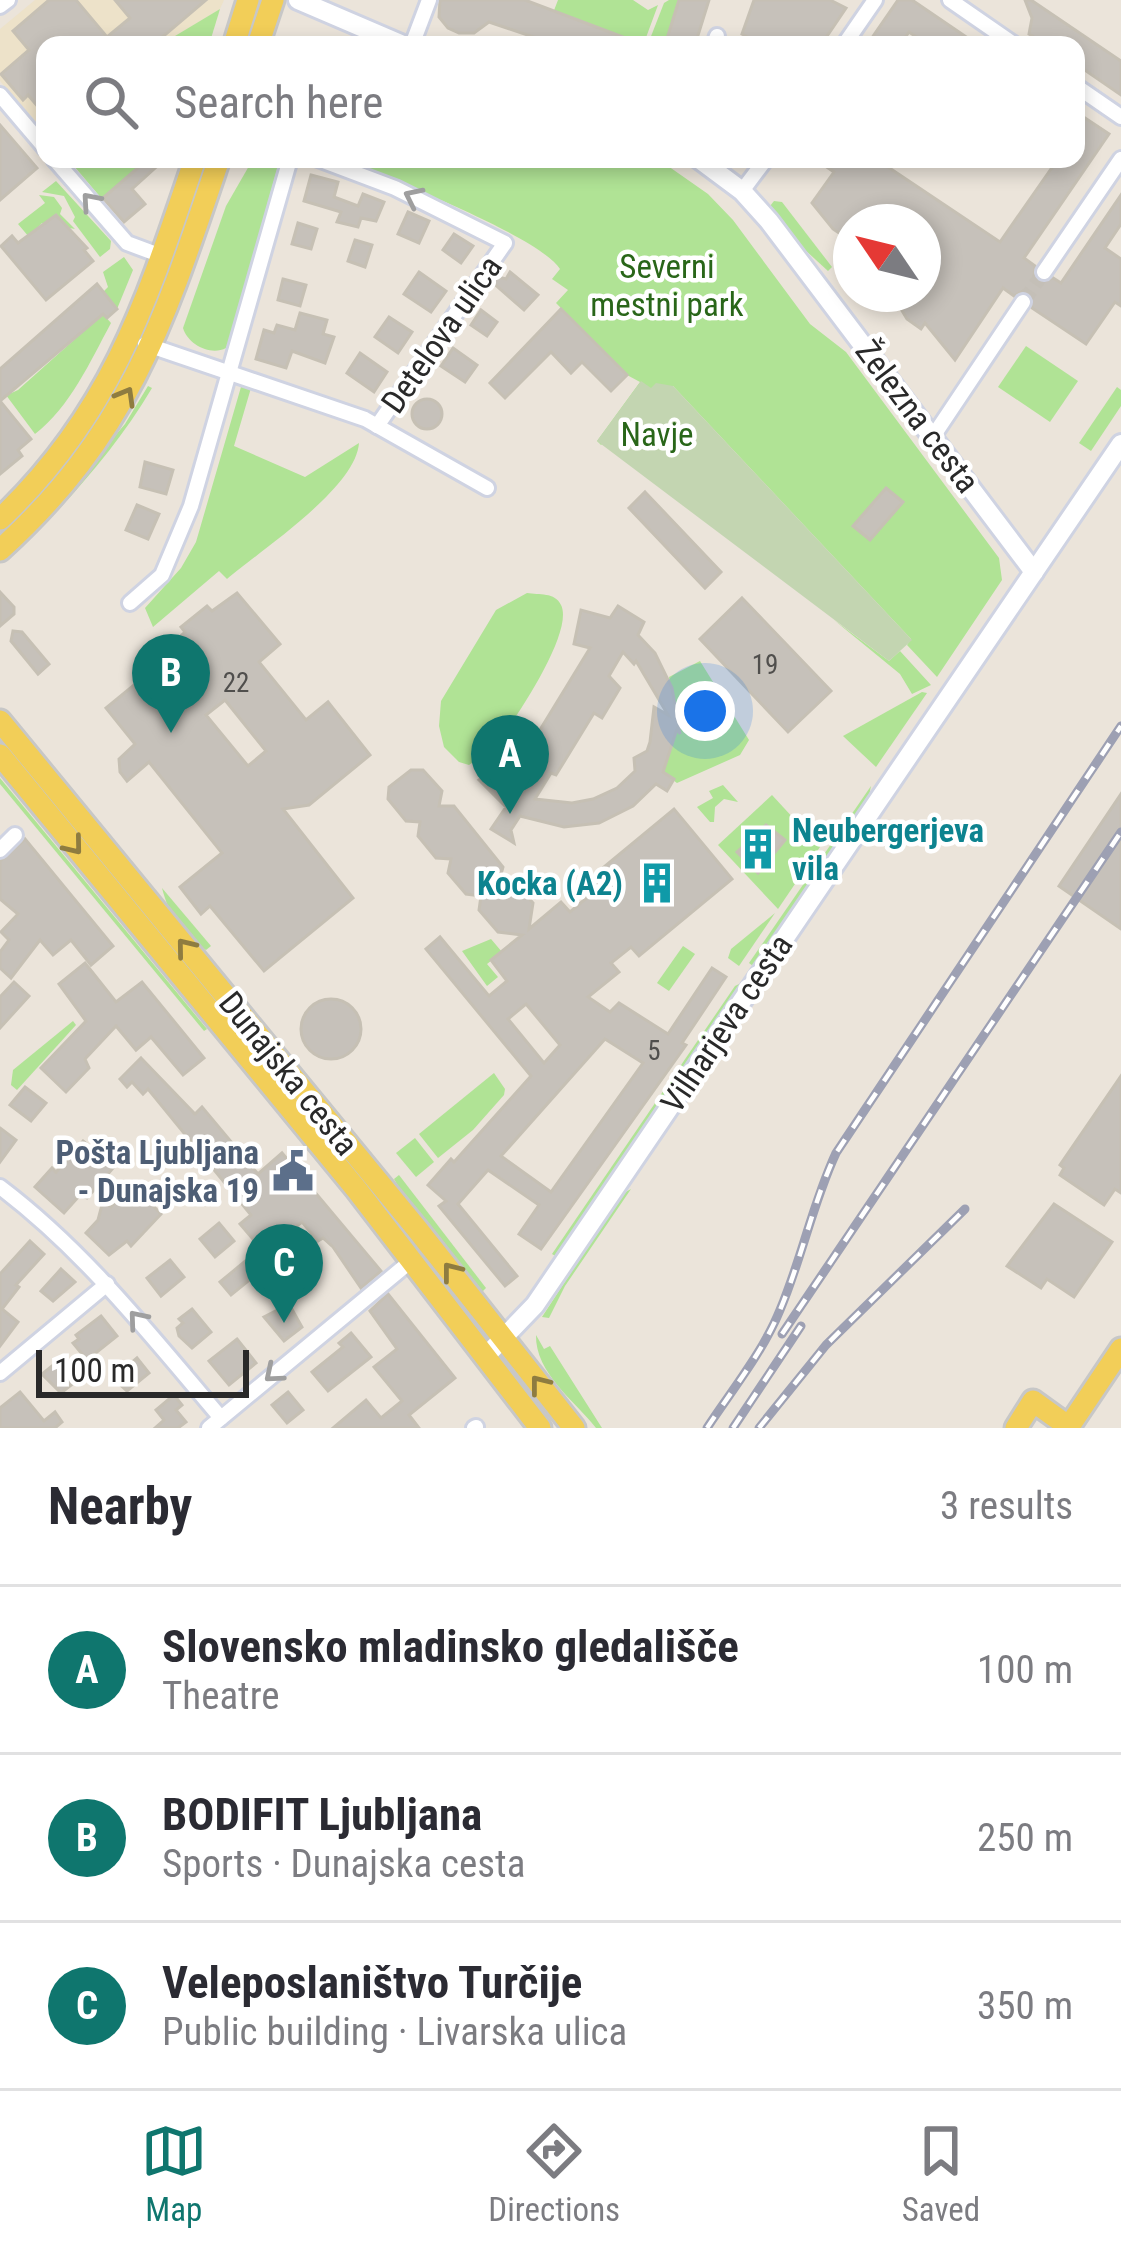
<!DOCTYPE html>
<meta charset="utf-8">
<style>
body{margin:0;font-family:"Roboto Condensed",sans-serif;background:#f7f7f7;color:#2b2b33}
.compass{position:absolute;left:833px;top:204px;width:108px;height:108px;border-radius:50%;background:#fff;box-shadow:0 6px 18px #0003;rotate:305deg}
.scale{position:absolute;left:36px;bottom:30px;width:213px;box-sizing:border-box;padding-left:12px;border:6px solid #292929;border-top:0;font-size:33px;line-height:42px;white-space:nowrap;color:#292929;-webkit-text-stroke:9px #fff;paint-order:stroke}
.you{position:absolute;left:705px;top:711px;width:42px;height:42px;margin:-30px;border:9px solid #fff;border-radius:50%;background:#1a73e8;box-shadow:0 0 0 18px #1a73e833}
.badge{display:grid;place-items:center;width:78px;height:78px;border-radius:50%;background:#0f766e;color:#fff;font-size:39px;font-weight:700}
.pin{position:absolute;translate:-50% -99px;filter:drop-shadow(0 3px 6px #0008)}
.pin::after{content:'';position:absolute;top:63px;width:42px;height:36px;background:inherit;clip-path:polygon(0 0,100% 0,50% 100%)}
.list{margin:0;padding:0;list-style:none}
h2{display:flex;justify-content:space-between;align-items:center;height:156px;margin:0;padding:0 48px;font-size:51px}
h2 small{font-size:39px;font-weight:400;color:#7c7c81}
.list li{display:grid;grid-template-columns:78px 1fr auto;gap:36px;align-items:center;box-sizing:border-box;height:168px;padding:0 48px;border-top:3px solid #e1e1e2}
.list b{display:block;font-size:45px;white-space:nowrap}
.list p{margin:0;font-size:39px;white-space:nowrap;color:#7c7c81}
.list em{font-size:39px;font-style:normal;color:#7c7c81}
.icon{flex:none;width:66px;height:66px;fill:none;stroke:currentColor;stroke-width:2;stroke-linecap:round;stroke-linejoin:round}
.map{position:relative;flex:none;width:1121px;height:1428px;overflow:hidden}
.search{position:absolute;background:#fff;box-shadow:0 6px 18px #0003;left:36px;right:36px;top:36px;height:132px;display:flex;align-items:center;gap:30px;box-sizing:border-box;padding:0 42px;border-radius:24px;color:#7c7c81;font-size:45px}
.sheet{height:660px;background:#fff}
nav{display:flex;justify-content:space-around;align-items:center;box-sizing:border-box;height:168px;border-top:3px solid #e1e1e2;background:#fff;font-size:33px;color:#7c7c81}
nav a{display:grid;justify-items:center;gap:6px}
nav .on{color:#0f766e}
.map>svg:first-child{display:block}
.education{fill:#ede2c9}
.green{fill:#b0e395}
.cemetery{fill:#c3d5b1}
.building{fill:#c6c1ba;stroke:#c6c0b4;stroke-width:3;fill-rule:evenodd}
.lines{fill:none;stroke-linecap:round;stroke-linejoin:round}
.street-tunnel{stroke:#c4bfb7;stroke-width:14;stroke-dasharray:14 7;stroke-linecap:butt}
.street-casing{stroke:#cfd3e2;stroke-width:20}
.secondary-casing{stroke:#cfd3e2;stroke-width:24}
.primary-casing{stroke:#c7c7c7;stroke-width:27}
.street{stroke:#fff;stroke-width:14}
.secondary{stroke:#fff;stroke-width:18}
.primary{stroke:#f2ce58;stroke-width:21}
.rail-casing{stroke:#9da0b3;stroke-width:9}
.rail{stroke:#fff;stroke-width:4.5;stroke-dasharray:14;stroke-linecap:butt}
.oneway{stroke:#9f9f9f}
.oneway2{stroke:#8e7c40}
.labels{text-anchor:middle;stroke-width:9;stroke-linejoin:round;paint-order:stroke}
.number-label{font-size:27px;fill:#504f4d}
.park-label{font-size:33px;fill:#296619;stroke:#fff}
.street-label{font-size:33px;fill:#292929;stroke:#fff}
.culture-label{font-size:33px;font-weight:bold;fill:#0d838f;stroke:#fff;text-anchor:start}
.service-label{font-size:33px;font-weight:bold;fill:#4e5e75;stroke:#fff;text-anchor:end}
</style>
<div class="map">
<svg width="1121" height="1428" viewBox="0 0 1121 1428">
<rect width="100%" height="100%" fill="#ebe4da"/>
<polygon class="education" points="35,0 224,0 220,9 160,45 45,45 45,132 0,81 0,29"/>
<g class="green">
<polygon points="558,0 633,0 648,10 658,5 644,43 553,13"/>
<polygon points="669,0 679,0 664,45 648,44 664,3"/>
<polygon points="220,9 209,45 160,45"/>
<polygon points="68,159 150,159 102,199"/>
<path d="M253,159H280L230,338L226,348C211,356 188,345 183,328L226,206Z"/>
<path d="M341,159H658L708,194L733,220L810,324L846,352L999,558L1002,580L937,677L907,645L911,639L673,386L601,445L597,441L640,382L627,375L556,303L568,290L552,279L560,269C539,236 384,176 341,159Z"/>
<polygon points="56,181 111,241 110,249 100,257 73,221 75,217 64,196 42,192"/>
<polygon points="39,195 54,197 62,208 60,214 75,229 42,223 29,237 18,224 45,203"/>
<polygon points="774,201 782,202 832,267 828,271 804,249 770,206"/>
<polygon points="124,257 133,270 117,309 103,292 108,287 103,272"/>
<path d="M103,314L111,323C90,362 70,407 35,434L0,387L7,395L18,390Z"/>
<polygon points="1026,346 1078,381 1050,422 998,387"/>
<path d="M243,380L259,390L251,388L234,446L305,477L359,443C356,488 261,550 227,579L219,571L153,627L145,608L181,568L196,542Z"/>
<path d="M148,386L152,388C116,449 66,504 15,554L125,424Z"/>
<polygon points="1117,387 1121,390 1121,406 1091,451 1079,443"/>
<path d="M527,593C539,595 555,592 561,605C575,632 511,727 492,749C486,755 476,760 469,765L459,762L444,747L439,726L441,701L496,610Z"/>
<polygon points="834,620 889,661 900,651 931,685 912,694 900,674"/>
<polygon points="700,661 749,740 740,755 677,783 662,772 677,727 669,677"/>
<polygon points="922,692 927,693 876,767 843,736"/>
<polygon points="0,778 207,1029 204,1031 0,784"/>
<polygon points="723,785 738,802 724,799 715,807 714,822 710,822 697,807 713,798 709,791"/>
<polygon points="871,786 869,796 753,966 749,963"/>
<polygon points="772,795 820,847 778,909 718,845"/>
<path d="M162,888L211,946L206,950C181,935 169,915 162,888Z"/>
<polygon points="775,913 739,966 728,958 731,949"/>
<polygon points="491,939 502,952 487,964 498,977 487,986 462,951"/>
<polygon points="683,946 695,954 669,991 657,983"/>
<polygon points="739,984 740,986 557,1257 552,1254 735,986"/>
<polygon points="73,1021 76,1025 17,1090 11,1085 13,1070"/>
<polygon points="494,1073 505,1089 504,1095 473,1130 438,1158 419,1134"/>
<polygon points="415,1138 434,1162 416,1177 396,1153"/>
<polygon points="399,1175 486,1288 480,1294 408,1203 394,1179"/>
<polygon points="631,1189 565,1286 549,1318 542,1317 622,1194"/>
<path d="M536,1335L544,1349L550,1346L602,1428H596C576,1402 535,1373 536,1335Z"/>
</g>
<polygon class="cemetery" points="641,381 651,388 656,383 673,386 912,640 889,661 597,441"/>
<g class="building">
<polygon points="49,0 76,0 107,37 130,18 115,0 206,0 153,45 45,45 45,115 28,95 23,100 1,74 29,50 13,31"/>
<polygon points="440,0 525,0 644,45 557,45 489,22 474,33 459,33 448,28 439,17"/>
<polygon points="679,0 709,0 695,45 665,45"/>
<polygon points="754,0 830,0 846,8 821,45 763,45 742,34"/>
<polygon points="898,0 912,0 978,45 928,45 909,32 900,45 867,45"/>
<polygon points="1025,0 1031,0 1121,61 1121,95 1076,64 1076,45 1047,45 1029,34 1032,18"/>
<polygon points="1076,112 1109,134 1024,258 1035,266 1034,276 1039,282 1053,278 1061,283 1121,195 1121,224 1105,248 1121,259 1121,306 1115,302 1086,344 1032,308 1030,293 1023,291 1014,296 1003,288 955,360 925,323 921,329 907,319 898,304 883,294 923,294 923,222 851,222 851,241 833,229 812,203 834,172 815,159 876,159 1000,242 1058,159 1076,159"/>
<polygon points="0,125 37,168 0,200"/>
<polygon points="148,159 165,159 132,189 145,204 124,222 103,198"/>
<polygon points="311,175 338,182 334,197 358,206 363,194 384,202 376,221 361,218 358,227 337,222 341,212 304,201"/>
<polygon points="408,212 429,221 419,243 398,234"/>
<polygon points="56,215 87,248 84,250 93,261 46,300 1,246 12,236 18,243"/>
<polygon points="298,223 317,229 311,249 292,244"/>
<polygon points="454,234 473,246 461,263 443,250"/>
<polygon points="355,240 372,245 365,267 348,261"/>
<polygon points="419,272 446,291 431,312 404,294"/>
<polygon points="510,272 538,295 524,310 492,282 495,276 506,279"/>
<polygon points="283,279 306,285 300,306 278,300"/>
<polygon points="97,284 117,309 107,318 103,314 0,401 0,369"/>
<polygon points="561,309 627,375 611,391 582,362 571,373 551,352 505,398 490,383"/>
<polygon points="481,310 497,322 487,336 471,325"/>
<polygon points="300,313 327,320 323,334 334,337 325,363 292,351 286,368 256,359 264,330 274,333 277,325 295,330"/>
<polygon points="389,317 412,332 398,353 375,337"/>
<polygon points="453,348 477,365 465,382 441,366"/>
<polygon points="360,353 387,372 374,392 347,373"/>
<circle cx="427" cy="414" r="15"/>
<polygon points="0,401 31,439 18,450 22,456 0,474"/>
<polygon points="145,462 173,470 166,494 140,487"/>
<polygon points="886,488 903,502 870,540 853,526"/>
<polygon points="645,492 721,572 705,588 629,508"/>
<polygon points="137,505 159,514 148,539 126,530"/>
<polygon points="0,592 14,607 14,614 0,626"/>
<path d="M237,593L280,644L259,662L306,720L328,702L370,755L309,805L283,809L353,898L264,971L210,906L201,914L180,887L222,853L149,762L127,781L120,772L119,759L135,744L106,708L172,654V644L185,632L181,627L207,606L212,611ZM225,700L266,751L248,766L206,715Z"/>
<polygon points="742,598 831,691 788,732 700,639"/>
<path d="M618,606L644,622L638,635L655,653L672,688L680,734L677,729L663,772L674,779L667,791L656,784L633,806L599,823L564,827L520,816L511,830L514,843L491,829L506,807L479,780L497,767L512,788L529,759L524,756L590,648L574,644L581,610L610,618ZM623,652L634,664L636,661L668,715L654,707L650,742L647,751L634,758L635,771L617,788L593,799L572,803L535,799L551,773L556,775L594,713L602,718L620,688L609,676Z"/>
<polygon points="13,631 22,632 49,664 38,674 11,641"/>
<path d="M411,770H423L442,791L439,806H454L503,867L499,881H514L533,903L529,929L561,902L570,912L589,896L581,886L674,809L732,879L639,956L631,947L611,963L619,972L588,997L610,1012L619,1003L668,1034L712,968L726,977L682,1043L686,1045L541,1249L519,1234L539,1205L488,1170L458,1204L517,1276L505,1286L439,1206L446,1201L428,1185L451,1159L454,1162L531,1076L426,949L440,937L489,996L507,981L491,960L522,935L498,932L479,910L481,896L466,894L448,873L451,859L436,858L418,836L420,822L406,821L388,799L389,787ZM526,1004L560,1045L544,1063L508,1019ZM605,1039L643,1063L551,1192L501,1156Z"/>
<polygon points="1121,794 1121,929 1059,886"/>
<polygon points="766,825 785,840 758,873 737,852"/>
<polygon points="25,839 113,946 91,965 71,940 53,955 40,940 11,978 0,968 0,952 9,940 1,932 18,914 0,899 0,861"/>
<polygon points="85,963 116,1002 142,982 204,1058 183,1075 151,1037 136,1050 116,1026 85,1059 89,1068 66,1092 41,1068 86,1021 59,984"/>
<polygon points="14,982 29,996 0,1028 0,997"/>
<circle cx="331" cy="1029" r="30"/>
<polygon points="141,1058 195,1114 202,1107 258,1174 282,1153 381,1271 361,1288 333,1247 323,1238 318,1241 302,1222 264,1252 240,1224 251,1215 148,1089 143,1094 132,1082 127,1087 120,1079"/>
<polygon points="1121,1076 1121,1193 1115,1189 1104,1205 1060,1175 1064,1168 1060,1165"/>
<polygon points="25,1087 46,1103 31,1121 10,1105"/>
<polygon points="0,1128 16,1140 0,1162"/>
<polygon points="83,1141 114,1167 87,1198 80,1195 64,1213 35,1187 52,1168 56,1172"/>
<polygon points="131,1183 161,1214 131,1246 127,1241 109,1255 86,1233 98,1220 103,1201 111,1207"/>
<polygon points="1054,1204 1112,1242 1074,1297 1047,1279 1041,1288 1007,1266"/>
<polygon points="219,1223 234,1241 215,1257 200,1239"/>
<polygon points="30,1241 44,1254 16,1285 19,1287 2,1309 18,1322 0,1346 0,1274"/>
<polygon points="260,1249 278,1277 264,1289 253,1277 231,1295 220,1282"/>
<polygon points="170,1260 184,1277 161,1296 147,1278"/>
<polygon points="61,1269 75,1282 53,1301 41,1291"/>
<polygon points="388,1294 455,1378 409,1415 419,1428 333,1428 366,1400 381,1418 402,1401 374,1367 397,1349 370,1311"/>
<polygon points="289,1304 302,1327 284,1341 264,1317"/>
<polygon points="192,1309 211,1332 192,1348 179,1336 177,1328 183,1323 179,1319"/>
<polygon points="101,1316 117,1336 87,1360 73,1343 79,1339 76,1335"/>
<polygon points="351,1333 371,1357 328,1391 312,1372 343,1347 339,1343"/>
<polygon points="237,1339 256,1363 229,1385 209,1361"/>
<polygon points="137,1358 149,1373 127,1391 113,1378"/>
<polygon points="58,1361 75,1382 61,1393 42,1374"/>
<polygon points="20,1392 44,1421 55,1412 62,1422 55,1428 0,1428 0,1408"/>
<polygon points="288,1392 303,1410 287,1423 272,1405"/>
<polygon points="174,1395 182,1405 176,1410 186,1422 178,1428 155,1428 164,1420 156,1410"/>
</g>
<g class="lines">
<polyline class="street-tunnel" points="1023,302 1044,272"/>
<g class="street-casing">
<g id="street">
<polyline points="950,0 1015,45"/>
<polyline points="0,6 8,0"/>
<polyline points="412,45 429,0"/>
<polyline points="714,45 717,36"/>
<polyline points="844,45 875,0"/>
<polyline points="1076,86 1121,117"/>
<polyline points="0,95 45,148"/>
<polyline points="54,159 127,243 162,256"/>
<polyline points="318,159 395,188 505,243 377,426"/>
<polyline points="742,191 766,159"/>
<polyline points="1044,272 1121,159"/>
<polyline points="145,344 365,419 487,488"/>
<polyline points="934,435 1023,302"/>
<polyline points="130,603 162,575 191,506 290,159"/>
<polyline points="0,850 15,835"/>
<path d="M0,1187C86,1252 152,1337 221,1418"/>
<polyline points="0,1373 107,1284"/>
<polyline points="209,1428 411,1261"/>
<polyline points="474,1428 476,1427"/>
</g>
</g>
<g class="secondary-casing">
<g id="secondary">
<polyline points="298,0 403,45"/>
<polyline points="699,159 742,191 769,221 1034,572"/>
<polyline points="485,1357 535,1305 1121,444"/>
</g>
</g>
<g class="primary-casing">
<g id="primary">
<polyline points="234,45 248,0"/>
<polyline points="258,45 273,0"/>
<path d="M0,519C112,413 147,301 195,159"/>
<path d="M0,550C130,432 165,319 219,159"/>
<polyline points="0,721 417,1229 574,1428"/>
<polyline points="0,755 357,1190 540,1428"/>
<polyline points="1016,1428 1033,1401 1069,1427"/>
<polyline points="1068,1428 1121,1349"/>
</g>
</g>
<use href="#street" class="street"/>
<use href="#secondary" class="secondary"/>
<use href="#primary" class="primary"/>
<g class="rail-casing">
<g id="rail">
<polyline points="782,1334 1121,832"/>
<path d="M707,1428C732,1390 763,1352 780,1310C802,1258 812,1205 836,1153L1121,726"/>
<polyline points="733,1428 801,1326"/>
<polyline points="759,1428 826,1345 965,1209"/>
</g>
</g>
<use href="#rail" class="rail"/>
</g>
<defs><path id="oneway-chevron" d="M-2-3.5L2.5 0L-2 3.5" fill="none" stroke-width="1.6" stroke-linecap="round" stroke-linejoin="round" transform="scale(3)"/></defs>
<g class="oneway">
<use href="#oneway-chevron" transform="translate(413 197) rotate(-154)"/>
<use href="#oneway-chevron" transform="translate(90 201) rotate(-131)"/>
<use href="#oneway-chevron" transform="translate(137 1319) rotate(-130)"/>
<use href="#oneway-chevron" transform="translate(273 1374) rotate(140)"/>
</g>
<g class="oneway2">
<use href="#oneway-chevron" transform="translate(126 396) rotate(-60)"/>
<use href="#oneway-chevron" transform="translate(74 846) rotate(51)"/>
<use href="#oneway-chevron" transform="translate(185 947) rotate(-129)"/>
<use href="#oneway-chevron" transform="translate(451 1271) rotate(-128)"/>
<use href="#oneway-chevron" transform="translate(539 1384) rotate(-128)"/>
</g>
<defs>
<g id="building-bare" transform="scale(3.24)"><path d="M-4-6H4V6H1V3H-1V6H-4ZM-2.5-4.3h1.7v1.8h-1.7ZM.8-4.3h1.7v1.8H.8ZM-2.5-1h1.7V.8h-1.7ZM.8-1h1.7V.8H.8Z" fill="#0f9aa8" stroke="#fff" stroke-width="2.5" paint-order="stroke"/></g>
<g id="civic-bare" transform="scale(3.24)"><path d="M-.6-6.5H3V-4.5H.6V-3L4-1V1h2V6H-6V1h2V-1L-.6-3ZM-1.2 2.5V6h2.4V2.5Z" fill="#5c6f8a" stroke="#fff" stroke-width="2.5" paint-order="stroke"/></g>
</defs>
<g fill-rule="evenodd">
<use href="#building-bare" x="758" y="849"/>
<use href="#building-bare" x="657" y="883"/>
<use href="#civic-bare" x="293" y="1171"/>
</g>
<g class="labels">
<g class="number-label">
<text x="765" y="674">19</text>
<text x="236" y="692">22</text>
<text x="654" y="1060">5</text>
</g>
<g class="park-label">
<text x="667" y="278">Severni<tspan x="667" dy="38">mestni park</tspan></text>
<text x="657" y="446">Navje</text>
</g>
<g class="street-label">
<text transform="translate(441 334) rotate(-55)" y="12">Detelova ulica</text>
<text transform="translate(918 416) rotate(53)" y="12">Železna cesta</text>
<text transform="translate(726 1023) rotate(-56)" y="12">Vilharjeva cesta</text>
<text transform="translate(289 1073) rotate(51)" y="12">Dunajska cesta</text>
</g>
<g class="culture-label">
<text x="792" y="842">Neubergerjeva<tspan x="792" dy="38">vila</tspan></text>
<text x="623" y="895" text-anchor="end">Kocka (A2)</text>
</g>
<g class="service-label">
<text x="259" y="1164">Pošta Ljubljana<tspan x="259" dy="38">- Dunajska 19</tspan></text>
</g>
</g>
</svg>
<svg class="compass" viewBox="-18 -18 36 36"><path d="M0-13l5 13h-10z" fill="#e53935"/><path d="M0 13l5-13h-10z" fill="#7c7c81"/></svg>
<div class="scale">100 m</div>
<div class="you"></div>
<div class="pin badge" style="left:510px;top:814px">A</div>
<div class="pin badge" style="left:171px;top:733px">B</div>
<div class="pin badge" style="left:284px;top:1323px">C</div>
<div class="search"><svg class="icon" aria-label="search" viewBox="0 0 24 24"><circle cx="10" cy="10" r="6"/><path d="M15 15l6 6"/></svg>Search here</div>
</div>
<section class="sheet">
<h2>Nearby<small>3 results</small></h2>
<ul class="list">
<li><span class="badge">A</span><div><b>Slovensko mladinsko gledališče</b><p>Theatre</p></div><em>100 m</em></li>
<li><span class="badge">B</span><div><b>BODIFIT Ljubljana</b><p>Sports · Dunajska cesta</p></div><em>250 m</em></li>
<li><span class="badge">C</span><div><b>Veleposlaništvo Turčije</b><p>Public building · Livarska ulica</p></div><em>350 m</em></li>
</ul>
</section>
<nav>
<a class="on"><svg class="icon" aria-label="map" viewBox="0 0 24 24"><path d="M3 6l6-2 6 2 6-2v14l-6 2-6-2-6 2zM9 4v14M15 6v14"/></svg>Map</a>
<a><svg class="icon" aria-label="directions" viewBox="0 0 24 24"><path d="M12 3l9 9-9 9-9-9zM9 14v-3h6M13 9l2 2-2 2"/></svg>Directions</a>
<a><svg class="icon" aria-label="saved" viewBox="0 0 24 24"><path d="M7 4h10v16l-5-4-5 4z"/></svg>Saved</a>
</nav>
